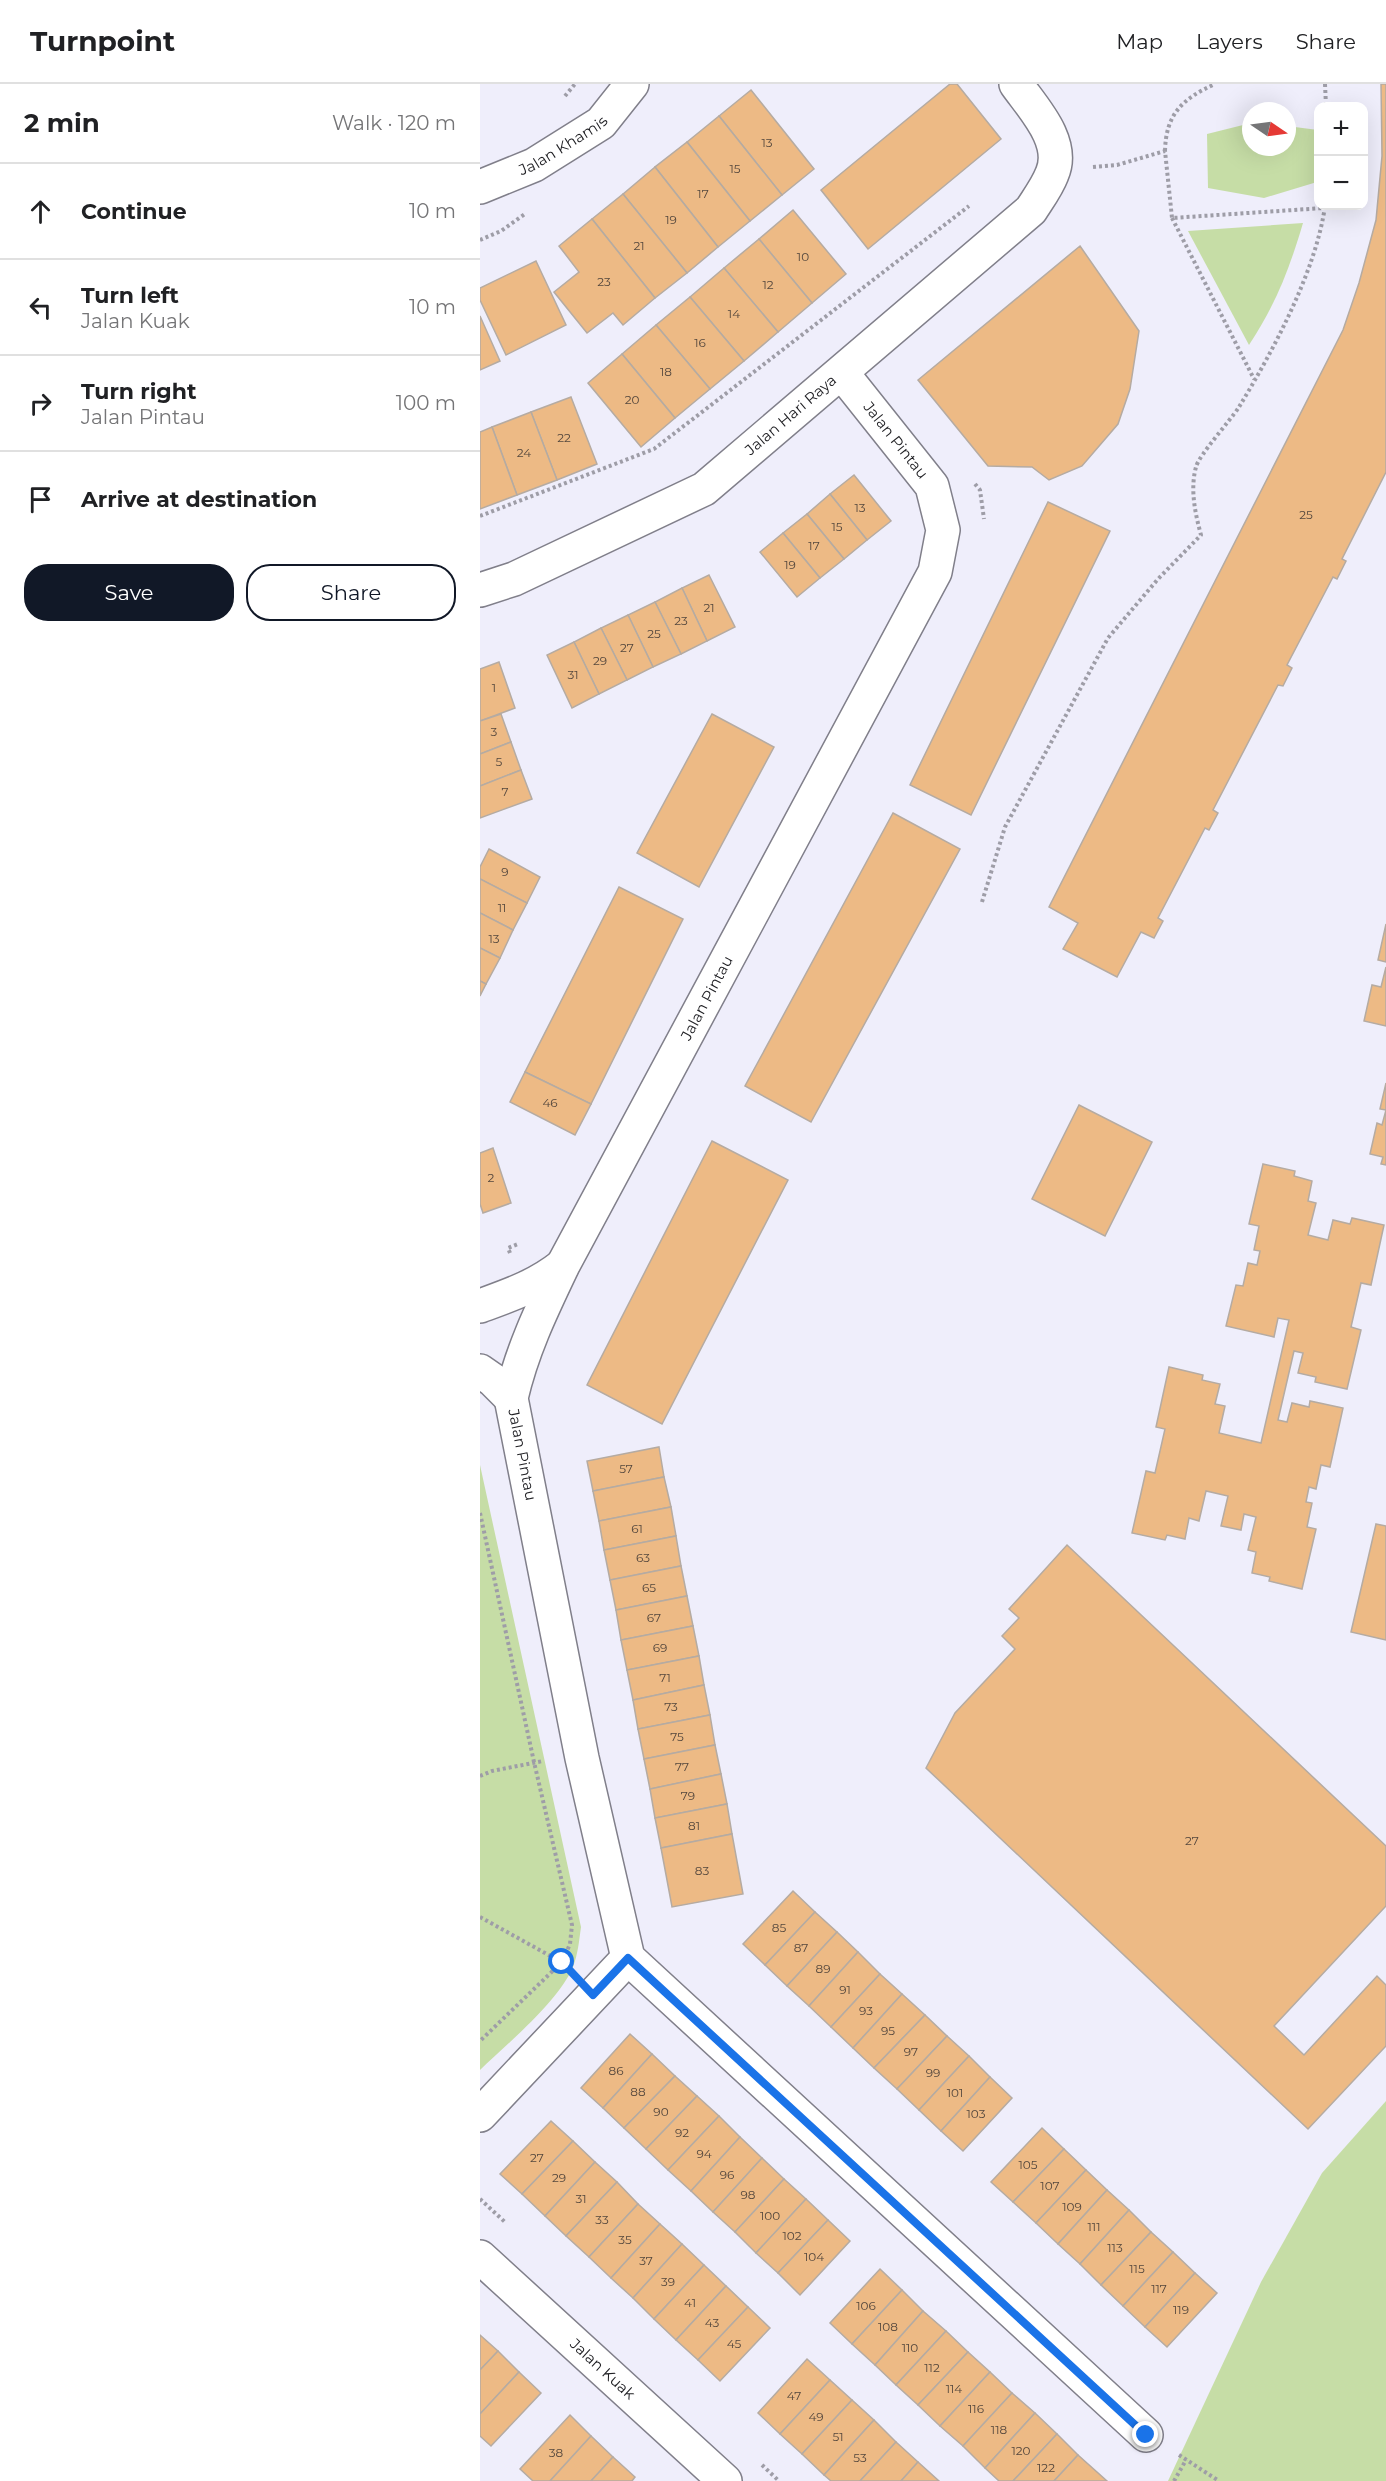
<!DOCTYPE html>
<meta charset="utf-8">
<style>
body{margin:0;font-family:Montserrat,sans-serif;background:#f6f6f6;color:#202124}
.controls{position:absolute;right:18px;top:18px;display:grid;overflow:hidden;border-radius:12px;box-shadow:0 6px 24px #0002}
.controls button{width:54px;height:54px;display:grid;place-items:center;padding:0;border:0;border-bottom:2px solid #e0e0e0;background:#fff;color:#202124;font:30px sans-serif}
.compass{position:absolute;left:762px;top:18px;width:54px;height:54px;border-radius:50%;background:#fff;box-shadow:0 6px 24px #0002;rotate:103deg}
.stop{position:absolute;width:18px;height:18px;margin:-14px;border:4px solid #1a73e8;border-radius:50%;background:#fff}
.stop.end{background:#1a73e8;border-color:#fff;box-shadow:0 2px 6px #0008}
.list{margin:0;padding:0;list-style:none}
h2{display:flex;justify-content:space-between;align-items:center;height:78px;margin:0;padding:0 24px;font-size:26px}
h2 small{font-size:20px;font-weight:400;color:#757577}
.list li{display:grid;grid-template-columns:39px 1fr auto;gap:18px;align-items:center;box-sizing:border-box;height:96px;padding:0 24px;border-top:2px solid #e0e0e0}
.list b{display:block;font-size:22px;white-space:nowrap}
.list p{margin:0;font-size:20px;white-space:nowrap;color:#757577}
.list em{font-size:20px;font-style:normal;color:#757577}
.actions{display:flex;gap:12px;padding:18px 24px}
.actions a{flex:1;padding:14px 0;border:2px solid #111827;border-radius:24px;text-align:center;font-size:21px;color:#111827}
.actions .main{background:#111827;color:#fff}
.icon{flex:none;width:33px;height:33px;fill:none;stroke:currentColor;stroke-width:2;stroke-linecap:round;stroke-linejoin:round}
.map{position:relative;flex:none;width:906px;height:2397px;overflow:hidden}
header{display:flex;align-items:center;gap:36px;box-sizing:border-box;height:84px;padding:0 30px;background:#fff;border-bottom:2px solid #e0e0e0}
header strong{font-size:28px}
nav{display:flex;gap:33px;margin-inline-start:auto;font-size:21px}
main{display:flex}
aside{flex:1;background:#fff}
.map>svg:first-child{display:block}
.green{fill:#c6dda6}
.building{fill:#edba85;stroke:#b5aba2;stroke-width:1.5}
.lines{fill:none;stroke-linecap:round;stroke-linejoin:round}
.street-casing{stroke:#807f8a;stroke-width:36}
.path{stroke:#9e9da7;stroke-width:4;stroke-dasharray:3 3;stroke-linecap:butt}
.street{stroke:#fff;stroke-width:33}
.route{stroke:#1a73e8;stroke-width:8}
.labels{text-anchor:middle;stroke-width:6;stroke-linejoin:round;paint-order:stroke}
.number-label{font-size:12px;fill:#54473d}
.street-label{font-size:15px;fill:#212125;stroke:#fff}
</style>
<header>
<strong>Turnpoint</strong>
<nav><a>Map</a><a>Layers</a><a>Share</a></nav>
</header>
<main>
<aside>
<h2>2 min<small>Walk · 120 m</small></h2>
<ul class="list">
<li><svg class="icon" aria-label="ahead" viewBox="0 0 24 24"><path d="M12 20V5M6 11l6-6 6 6"/></svg><div><b>Continue</b></div><em>10 m</em></li>
<li><svg class="icon" aria-label="left" viewBox="0 0 24 24"><path d="M17 20v-9H6M10 6l-5 5 5 5"/></svg><div><b>Turn left</b><p>Jalan Kuak</p></div><em>10 m</em></li>
<li><svg class="icon" aria-label="right" viewBox="0 0 24 24"><path d="M7 20v-9h11M14 6l5 5-5 5"/></svg><div><b>Turn right</b><p>Jalan Pintau</p></div><em>100 m</em></li>
<li><svg class="icon" aria-label="arrive" viewBox="0 0 24 24"><path d="M6 21V4h12l-3 4 3 4H6"/></svg><div><b>Arrive at destination</b></div></li>
</ul>
<div class="actions"><a class="main">Save</a><a>Share</a></div>
</aside>
<div class="map">
<svg width="906" height="2397" viewBox="0 0 906 2397">
<rect width="100%" height="100%" fill="#efeefb"/>
<g class="green">
<polygon points="771,39 771,63 807,63 807,42 838,46 837,98 784,114 728,104 727,50"/>
<path d="M823,139C809,186 796,220 769,261L708,147Z"/>
<path d="M0,1381L101,1843C99,1857 98,1870 93,1883C78,1918 28,1959 0,1986Z"/>
<polygon points="906,2017 906,2397 688,2397 781,2198 842,2089"/>
</g>
<g class="building">
<polygon points="470,0 477,0 521,55 388,165 341,106"/>
<polygon points="901,0 906,0 906,388 862,475 866,477 857,495 853,493 807,581 812,584 803,602 798,601 733,726 738,729 729,746 725,744 678,834 683,837 674,854 661,848 637,893 583,865 598,839 569,823 863,246 879,199 896,136 902,72"/>
<polygon points="271,6 334,85 302,111 239,32"/>
<polygon points="239,32 302,111 270,137 207,58"/>
<polygon points="207,58 270,137 238,163 175,83"/>
<polygon points="175,83 238,163 207,189 143,110"/>
<polygon points="143,110 207,189 175,214 112,135"/>
<polygon points="313,126 366,190 332,219 279,155"/>
<polygon points="112,135 175,214 143,241 133,229 107,249 74,208 99,188 79,162"/>
<polygon points="279,155 332,219 298,248 244,184"/>
<polygon points="600,162 659,247 650,305 638,340 602,382 569,396 552,383 508,382 438,296"/>
<polygon points="56,177 86,241 26,271 0,216 0,204"/>
<polygon points="244,184 298,248 264,277 210,213"/>
<polygon points="210,213 264,277 230,305 176,241"/>
<polygon points="0,232 20,277 0,286"/>
<polygon points="176,241 230,305 195,334 142,270"/>
<polygon points="142,270 195,334 161,363 108,299"/>
<polygon points="91,313 117,380 77,396 51,328"/>
<polygon points="51,328 77,396 37,411 12,343"/>
<polygon points="12,343 37,411 0,425 0,348"/>
<polygon points="374,391 411,437 387,456 350,410"/>
<polygon points="350,410 387,456 364,475 327,430"/>
<polygon points="568,418 630,447 491,731 430,701"/>
<polygon points="327,430 364,475 340,494 303,449"/>
<polygon points="303,449 340,494 317,513 280,468"/>
<polygon points="229,491 255,543 227,557 202,504"/>
<polygon points="202,504 227,557 201,570 175,518"/>
<polygon points="175,518 201,570 173,583 148,531"/>
<polygon points="148,531 173,583 147,596 121,544"/>
<polygon points="121,544 147,596 119,610 94,558"/>
<polygon points="94,558 119,610 92,624 67,571"/>
<polygon points="19,578 35,624 0,637 0,585"/>
<polygon points="21,630 31,658 0,670 0,637"/>
<polygon points="232,630 294,663 219,803 157,769"/>
<polygon points="31,658 41,686 0,702 0,670"/>
<polygon points="41,686 52,715 0,734 0,702"/>
<polygon points="413,729 480,765 331,1038 265,1002"/>
<polygon points="9,765 60,793 47,819 0,795 0,783"/>
<polygon points="0,795 47,819 33,846 0,829"/>
<polygon points="139,803 203,835 111,1020 45,988"/>
<polygon points="0,829 33,846 20,874 0,864"/>
<polygon points="906,840 906,878 898,876"/>
<polygon points="0,864 20,874 6,900 0,897"/>
<polygon points="906,883 906,942 884,937 892,901 901,903"/>
<polygon points="0,897 6,900 0,912"/>
<polygon points="45,988 111,1020 95,1051 30,1018"/>
<polygon points="906,999 906,1081 901,1080 903,1073 890,1070 897,1039 902,1041 906,1026 900,1025"/>
<polygon points="599,1021 672,1058 625,1152 552,1115"/>
<polygon points="232,1057 308,1096 182,1340 107,1301"/>
<polygon points="13,1064 31,1119 3,1129 0,1120 0,1069"/>
<polygon points="783,1080 815,1087 814,1092 832,1097 828,1117 836,1119 828,1151 848,1156 853,1136 870,1140 872,1134 904,1141 891,1201 881,1199 871,1243 881,1246 867,1305 835,1298 836,1293 818,1289 823,1269 814,1267 798,1336 807,1338 812,1319 829,1323 830,1317 863,1324 850,1383 841,1381 836,1405 829,1403 826,1418 832,1419 827,1443 836,1445 822,1505 789,1497 790,1493 772,1489 776,1468 768,1466 776,1433 764,1430 761,1446 741,1442 748,1412 726,1407 719,1437 709,1434 705,1455 687,1451 685,1456 652,1449 666,1387 675,1389 685,1345 676,1343 689,1283 723,1291 722,1296 740,1300 735,1320 745,1322 739,1349 781,1359 809,1236 798,1234 794,1253 746,1242 756,1201 763,1202 768,1179 777,1181 780,1167 774,1166 779,1142 769,1140"/>
<polygon points="179,1363 184,1393 113,1407 107,1377"/>
<polygon points="184,1393 191,1423 119,1437 113,1407"/>
<polygon points="191,1423 196,1452 124,1466 119,1437"/>
<polygon points="896,1440 906,1442 906,1556 871,1548"/>
<polygon points="196,1452 201,1482 130,1496 124,1466"/>
<polygon points="587,1461 906,1762 906,1822 794,1942 824,1971 897,1892 906,1901 906,1962 828,2045 446,1684 475,1629 535,1565 522,1552 539,1534 529,1525"/>
<polygon points="201,1482 207,1512 136,1526 130,1496"/>
<polygon points="207,1512 213,1542 141,1556 136,1526"/>
<polygon points="213,1542 219,1572 147,1586 141,1556"/>
<polygon points="219,1572 224,1601 153,1616 147,1586"/>
<polygon points="224,1601 230,1631 158,1645 153,1616"/>
<polygon points="230,1631 235,1661 164,1675 158,1645"/>
<polygon points="235,1661 241,1690 170,1705 164,1675"/>
<polygon points="241,1690 247,1720 175,1734 170,1705"/>
<polygon points="247,1720 252,1750 181,1764 175,1734"/>
<polygon points="252,1750 263,1810 192,1823 181,1764"/>
<polygon points="313,1807 335,1828 285,1881 263,1860"/>
<polygon points="335,1828 357,1848 307,1902 285,1881"/>
<polygon points="357,1848 378,1868 329,1922 307,1902"/>
<polygon points="378,1868 400,1890 351,1943 329,1922"/>
<polygon points="400,1890 422,1910 373,1964 351,1943"/>
<polygon points="422,1910 445,1931 394,1984 373,1964"/>
<polygon points="445,1931 467,1952 417,2005 394,1984"/>
<polygon points="150,1950 172,1970 123,2024 101,2004"/>
<polygon points="467,1952 489,1972 439,2026 417,2005"/>
<polygon points="172,1970 195,1992 144,2044 123,2024"/>
<polygon points="489,1972 510,1993 461,2047 439,2026"/>
<polygon points="195,1992 217,2012 166,2065 144,2044"/>
<polygon points="510,1993 532,2014 483,2067 461,2047"/>
<polygon points="217,2012 239,2032 188,2086 166,2065"/>
<polygon points="239,2032 260,2053 211,2107 188,2086"/>
<polygon points="71,2037 93,2057 42,2110 20,2090"/>
<polygon points="562,2044 584,2065 533,2118 511,2098"/>
<polygon points="260,2053 282,2074 233,2128 211,2107"/>
<polygon points="93,2057 115,2078 65,2132 42,2110"/>
<polygon points="584,2065 606,2086 556,2139 533,2118"/>
<polygon points="282,2074 304,2095 255,2148 233,2128"/>
<polygon points="115,2078 137,2098 86,2152 65,2132"/>
<polygon points="606,2086 627,2106 578,2160 556,2139"/>
<polygon points="304,2095 326,2115 276,2169 255,2148"/>
<polygon points="137,2098 158,2120 109,2173 86,2152"/>
<polygon points="627,2106 649,2126 600,2180 578,2160"/>
<polygon points="326,2115 348,2136 298,2189 276,2169"/>
<polygon points="158,2120 180,2140 131,2194 109,2173"/>
<polygon points="649,2126 671,2148 621,2201 600,2180"/>
<polygon points="348,2136 370,2157 320,2211 298,2189"/>
<polygon points="180,2140 202,2160 153,2214 131,2194"/>
<polygon points="671,2148 693,2168 643,2222 621,2201"/>
<polygon points="202,2160 224,2181 174,2235 153,2214"/>
<polygon points="693,2168 715,2189 665,2243 643,2222"/>
<polygon points="224,2181 246,2202 196,2256 174,2235"/>
<polygon points="400,2185 422,2206 372,2260 350,2239"/>
<polygon points="715,2189 737,2209 687,2263 665,2243"/>
<polygon points="246,2202 268,2223 218,2276 196,2256"/>
<polygon points="422,2206 443,2227 395,2281 372,2260"/>
<polygon points="268,2223 290,2244 240,2297 218,2276"/>
<polygon points="443,2227 466,2247 416,2301 395,2281"/>
<polygon points="466,2247 488,2268 438,2321 416,2301"/>
<polygon points="0,2251 18,2267 0,2286"/>
<polygon points="18,2267 39,2288 0,2330 0,2286"/>
<polygon points="488,2268 510,2288 460,2342 438,2321"/>
<polygon points="327,2275 350,2296 300,2350 278,2329"/>
<polygon points="39,2288 61,2309 11,2362 0,2352 0,2330"/>
<polygon points="510,2288 532,2309 483,2362 460,2342"/>
<polygon points="350,2296 372,2316 322,2370 300,2350"/>
<polygon points="532,2309 555,2329 505,2384 483,2362"/>
<polygon points="372,2316 394,2336 344,2391 322,2370"/>
<polygon points="555,2329 577,2350 533,2397 519,2397 505,2384"/>
<polygon points="90,2331 111,2352 70,2397 53,2397 40,2385"/>
<polygon points="394,2336 416,2358 380,2397 351,2397 344,2391"/>
<polygon points="577,2350 598,2371 574,2397 533,2397"/>
<polygon points="111,2352 133,2373 111,2397 70,2397"/>
<polygon points="416,2358 438,2378 421,2397 380,2397"/>
<polygon points="598,2371 627,2397 574,2397"/>
<polygon points="133,2373 155,2393 152,2397 111,2397"/>
<polygon points="438,2378 459,2397 421,2397"/>
</g>
<g class="lines">
<g class="street-casing">
<g id="street">
<path id="s1" d="M0,103L54,81L121,39L152,0"/>
<path id="s2" d="M362,289L452,402L463,446L455,488L83,1181C62,1225 42,1266 31,1314L102,1674L148,1874L666,2351"/>
<path id="s3" d="M0,506L34,495L224,405L551,126C558,115 567,103 572,90C586,58 553,24 536,0"/>
<path d="M0,1222C30,1211 57,1202 82,1182"/>
<polyline points="0,1287 13,1296 31,1314"/>
<polyline points="0,2031 148,1874"/>
<path id="s4" d="M0,2173L245,2397"/>
</g>
</g>
<g class="path">
<polyline points="845,0 846,22"/>
<polyline points="85,12 95,0"/>
<path d="M685,67C686,30 702,15 735,0"/>
<polyline points="613,83 637,81 685,67 692,134 844,124"/>
<polyline points="692,134 774,295"/>
<polyline points="0,156 21,147 45,130"/>
<polyline points="495,400 500,406 504,435"/>
<polyline points="0,432 174,365 489,122"/>
<path d="M502,818L525,743L628,554L678,495L721,451C715,429 710,405 716,383C719,371 750,337 759,323C793,267 836,187 845,122"/>
<polyline points="30,1169 28,1164 38,1160"/>
<polyline points="0,1429 54,1678 92,1841 90,1860 82,1878 0,1957"/>
<polyline points="0,1692 12,1687 63,1677"/>
<polyline points="0,1833 83,1879"/>
<polyline points="0,2115 26,2139"/>
<polyline points="699,2371 739,2397"/>
<polyline points="282,2381 299,2397"/>
<polyline points="694,2397 706,2376"/>
</g>
<use href="#street" class="street"/>
</g>
<g class="lines">
<polyline class="route" points="82,1878 113,1911 148,1874 666,2351"/>
</g>
<g class="labels">
<g class="number-label">
<text x="287" y="63">13</text>
<text x="255" y="89">15</text>
<text x="223" y="114">17</text>
<text x="191" y="140">19</text>
<text x="159" y="166">21</text>
<text x="323" y="177">10</text>
<text x="124" y="202">23</text>
<text x="288" y="205">12</text>
<text x="254" y="234">14</text>
<text x="220" y="263">16</text>
<text x="186" y="292">18</text>
<text x="152" y="320">20</text>
<text x="84" y="358">22</text>
<text x="44" y="373">24</text>
<text x="380" y="428">13</text>
<text x="826" y="435">25</text>
<text x="357" y="447">15</text>
<text x="334" y="466">17</text>
<text x="310" y="485">19</text>
<text x="229" y="528">21</text>
<text x="201" y="541">23</text>
<text x="174" y="554">25</text>
<text x="147" y="568">27</text>
<text x="120" y="581">29</text>
<text x="93" y="595">31</text>
<text x="14" y="608">1</text>
<text x="14" y="652">3</text>
<text x="19" y="682">5</text>
<text x="25" y="712">7</text>
<text x="25" y="792">9</text>
<text x="22" y="828">11</text>
<text x="14" y="859">13</text>
<text x="70" y="1023">46</text>
<text x="11" y="1098">2</text>
<text x="146" y="1389">57</text>
<text x="157" y="1449">61</text>
<text x="163" y="1478">63</text>
<text x="169" y="1508">65</text>
<text x="174" y="1538">67</text>
<text x="180" y="1568">69</text>
<text x="185" y="1598">71</text>
<text x="191" y="1627">73</text>
<text x="197" y="1657">75</text>
<text x="202" y="1687">77</text>
<text x="208" y="1716">79</text>
<text x="214" y="1746">81</text>
<text x="712" y="1761">27</text>
<text x="222" y="1791">83</text>
<text x="299" y="1848">85</text>
<text x="321" y="1868">87</text>
<text x="343" y="1889">89</text>
<text x="365" y="1910">91</text>
<text x="386" y="1931">93</text>
<text x="408" y="1951">95</text>
<text x="431" y="1972">97</text>
<text x="136" y="1991">86</text>
<text x="453" y="1993">99</text>
<text x="158" y="2012">88</text>
<text x="475" y="2013">101</text>
<text x="181" y="2032">90</text>
<text x="496" y="2034">103</text>
<text x="202" y="2053">92</text>
<text x="224" y="2074">94</text>
<text x="57" y="2078">27</text>
<text x="548" y="2085">105</text>
<text x="247" y="2095">96</text>
<text x="79" y="2098">29</text>
<text x="570" y="2106">107</text>
<text x="268" y="2115">98</text>
<text x="101" y="2119">31</text>
<text x="592" y="2127">109</text>
<text x="290" y="2136">100</text>
<text x="122" y="2140">33</text>
<text x="614" y="2147">111</text>
<text x="312" y="2156">102</text>
<text x="145" y="2160">35</text>
<text x="635" y="2168">113</text>
<text x="334" y="2177">104</text>
<text x="166" y="2181">37</text>
<text x="657" y="2189">115</text>
<text x="188" y="2202">39</text>
<text x="679" y="2209">117</text>
<text x="210" y="2223">41</text>
<text x="386" y="2226">106</text>
<text x="701" y="2230">119</text>
<text x="232" y="2243">43</text>
<text x="408" y="2247">108</text>
<text x="254" y="2264">45</text>
<text x="430" y="2268">110</text>
<text x="452" y="2288">112</text>
<text x="474" y="2309">114</text>
<text x="314" y="2316">47</text>
<text x="496" y="2329">116</text>
<text x="336" y="2337">49</text>
<text x="519" y="2350">118</text>
<text x="358" y="2357">51</text>
<text x="541" y="2371">120</text>
<text x="76" y="2373">38</text>
<text x="380" y="2378">53</text>
<text x="566" y="2388">122</text>
</g>
<g class="street-label">
<text dy="5" stroke="none"><textPath href="#s1" startOffset="93">Jalan Khamis</textPath></text>
<text dy="5" stroke="none"><textPath href="#s3" startOffset="360">Jalan Hari Raya</textPath></text>
<text dy="5" stroke="none"><textPath href="#s2" startOffset="86">Jalan Pintau</textPath></text>
<text transform="translate(227 914) rotate(-62)" y="5">Jalan Pintau</text>
<text dy="5" stroke="none"><textPath href="#s2" startOffset="1220">Jalan Pintau</textPath></text>
<text dy="5" stroke="none"><textPath href="#s4" startOffset="166">Jalan Kuak</textPath></text>
</g>
</g>
</svg>
<div class="controls">
<button>+</button>
<button>−</button>
</div>
<svg class="compass" viewBox="-18 -18 36 36"><path d="M0-13l5 13h-10z" fill="#e53935"/><path d="M0 13l5-13h-10z" fill="#757577"/></svg>
<div class="stop" style="left:82px;top:1878px"></div>
<div class="stop end" style="left:666px;top:2351px"></div>
</div>
</main>
